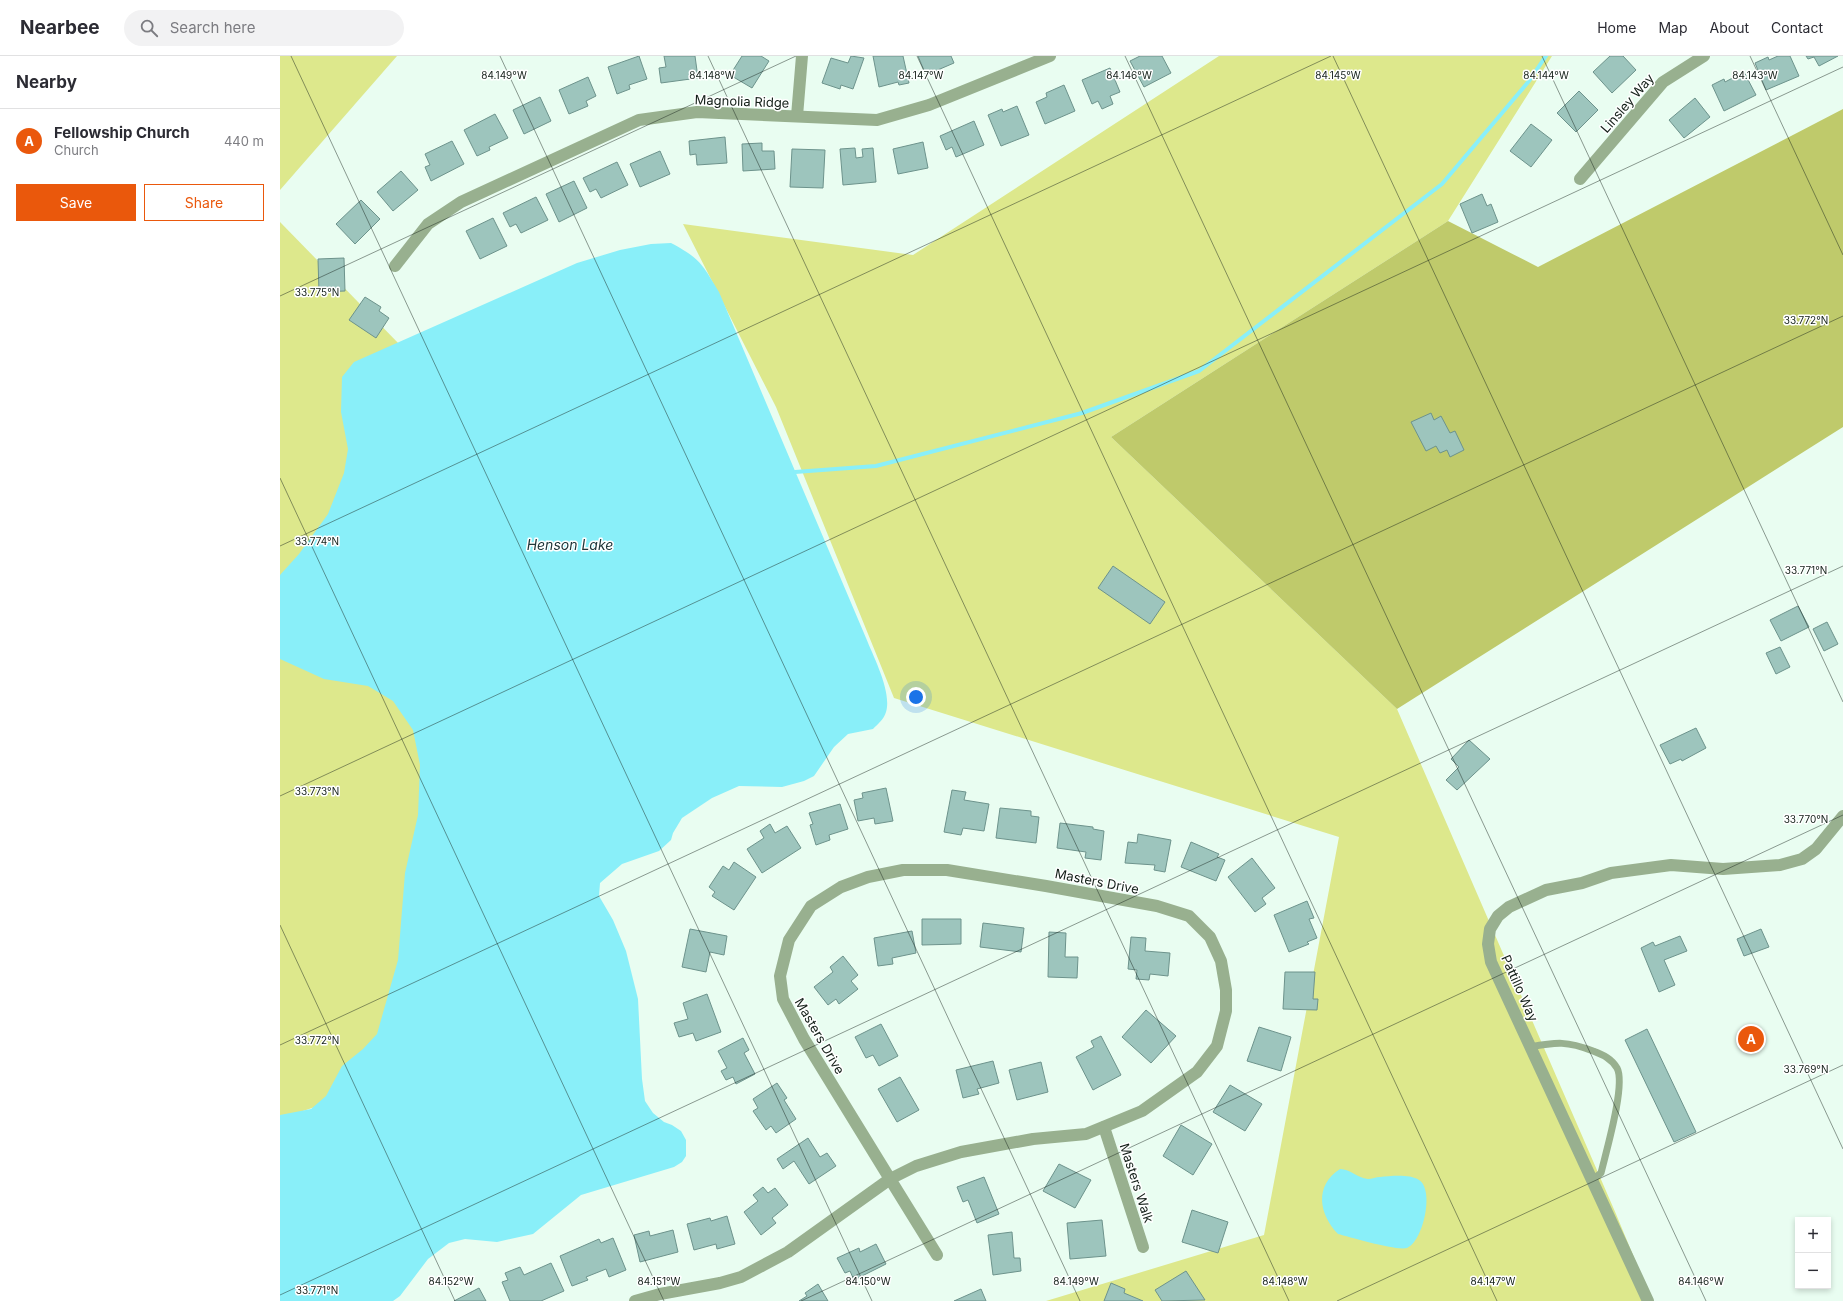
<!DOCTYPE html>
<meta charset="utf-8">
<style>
body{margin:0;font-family:Inter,sans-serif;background:#f2f2f3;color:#2b2b33}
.controls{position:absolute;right:12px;bottom:12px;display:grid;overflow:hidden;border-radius:0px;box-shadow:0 2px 6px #0003}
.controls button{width:36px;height:36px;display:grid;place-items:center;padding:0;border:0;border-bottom:1px solid #e1e1e2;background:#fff;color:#2b2b33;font:20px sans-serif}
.you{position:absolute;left:636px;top:641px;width:14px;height:14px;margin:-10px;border:3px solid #fff;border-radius:50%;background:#1a73e8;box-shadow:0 0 0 6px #1a73e833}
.badge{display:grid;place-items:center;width:26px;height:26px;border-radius:50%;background:#ea580c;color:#fff;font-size:13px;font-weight:700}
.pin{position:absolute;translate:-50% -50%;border:2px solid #fff;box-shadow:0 1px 4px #0006}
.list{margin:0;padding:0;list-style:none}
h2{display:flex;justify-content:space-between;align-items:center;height:52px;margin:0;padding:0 16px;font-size:17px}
h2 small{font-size:13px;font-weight:400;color:#7c7c81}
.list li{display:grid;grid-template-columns:26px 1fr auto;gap:12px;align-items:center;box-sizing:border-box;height:64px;padding:0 16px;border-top:1px solid #e1e1e2}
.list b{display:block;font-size:15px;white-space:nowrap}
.list p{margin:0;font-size:13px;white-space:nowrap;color:#7c7c81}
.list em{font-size:13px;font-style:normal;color:#7c7c81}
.actions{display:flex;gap:8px;padding:12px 16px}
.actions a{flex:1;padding:9px 0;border:1px solid #ea580c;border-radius:0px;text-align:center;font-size:14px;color:#ea580c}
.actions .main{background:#ea580c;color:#fff}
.icon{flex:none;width:22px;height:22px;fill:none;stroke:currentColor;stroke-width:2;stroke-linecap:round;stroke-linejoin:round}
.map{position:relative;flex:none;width:1563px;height:1245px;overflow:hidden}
header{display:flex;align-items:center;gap:24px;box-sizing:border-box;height:56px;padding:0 20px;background:#fff;border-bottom:1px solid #e1e1e2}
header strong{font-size:19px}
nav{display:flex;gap:22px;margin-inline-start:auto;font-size:14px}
.search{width:280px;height:36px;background:#f2f2f3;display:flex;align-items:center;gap:10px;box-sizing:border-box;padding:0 14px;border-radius:22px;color:#7c7c81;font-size:15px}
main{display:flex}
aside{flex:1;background:#fff}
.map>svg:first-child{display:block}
.green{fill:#dde88c}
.forest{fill:#bfca6b}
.water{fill:#89eff9}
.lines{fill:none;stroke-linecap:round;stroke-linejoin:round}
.stream{stroke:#89eff9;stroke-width:4}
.building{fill:#9dc5bd;stroke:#6d938c}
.service{stroke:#98b08f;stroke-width:7}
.minor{stroke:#98b08f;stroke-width:12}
.ticks{fill:none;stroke:#131f18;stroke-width:1;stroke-opacity:0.45}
.labels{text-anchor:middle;stroke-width:3;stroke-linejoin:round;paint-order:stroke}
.street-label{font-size:13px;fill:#131f18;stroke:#fff}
.water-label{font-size:14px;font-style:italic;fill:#20373a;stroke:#fff}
.ticks-label{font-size:10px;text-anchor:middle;fill:#131f18;stroke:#fff;stroke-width:3;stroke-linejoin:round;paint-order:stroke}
</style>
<header>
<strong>Nearbee</strong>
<div class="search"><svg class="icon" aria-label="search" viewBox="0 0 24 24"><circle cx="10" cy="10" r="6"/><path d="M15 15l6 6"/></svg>Search here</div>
<nav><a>Home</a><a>Map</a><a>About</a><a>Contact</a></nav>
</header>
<main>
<aside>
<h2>Nearby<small></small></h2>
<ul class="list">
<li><span class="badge">A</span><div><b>Fellowship Church</b><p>Church</p></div><em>440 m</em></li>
</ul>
<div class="actions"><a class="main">Save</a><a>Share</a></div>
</aside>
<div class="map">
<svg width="1563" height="1245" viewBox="0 0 1563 1245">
<rect width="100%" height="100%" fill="#e9fdf1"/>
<g class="green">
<polygon points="0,0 117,0 0,134"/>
<polygon points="939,0 1272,0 1168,165 831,381 1117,653 1336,1158 1372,1245 766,1245 984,1179 1059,781 614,642 496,351 403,168 633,199"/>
<polygon points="0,166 121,290 62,453 0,540"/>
<polygon points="0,581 121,635 165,674 152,916 74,1038 8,1060 0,1065"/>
</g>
<polygon class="forest" points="1563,53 1563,371 1117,653 831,381 1168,165 1258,211"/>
<g class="water">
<path d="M391,187C421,203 422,208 439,236L586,582C594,602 612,636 606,656C604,663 598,668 593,673L568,678L554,691L534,720L524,725L502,731L459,730L432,742L402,762L393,777L391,784L379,795L342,808L320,827L319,840L333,864L346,895L358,943L362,1023L365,1045L373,1057L384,1066L392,1069L401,1075L406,1084V1100L402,1106L394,1111L301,1139L253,1178L217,1186L185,1183L169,1187L148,1203L120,1240L113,1245H0V1059L31,1053L46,1040L62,1010L83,993L97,978L118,904L125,817L138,759L140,709L133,674L113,645L88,630L44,623L0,603V519L19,498L48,458L64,417L68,393L61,356L62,321L74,306L297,207L340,194L371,188Z"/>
<path d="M1060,1113C1071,1113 1077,1122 1088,1123C1092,1123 1096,1121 1100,1121C1111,1120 1130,1118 1139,1124C1155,1134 1143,1186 1127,1192C1116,1195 1070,1181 1058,1178C1039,1158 1034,1130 1060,1113Z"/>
</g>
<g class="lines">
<polyline class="stream" points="515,416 596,410 802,357 919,315 1162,128 1249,25 1266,0"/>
</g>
<g class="building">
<polygon points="359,0 367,23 349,29 350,33 337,38 328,11"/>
<polygon points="384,0 415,0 418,22 381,27 379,12 386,11"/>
<polygon points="462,0 481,0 489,5 472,32 450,19"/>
<polygon points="571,0 584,2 573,33 561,29 560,33 542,27 551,2 568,7"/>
<polygon points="593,0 623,0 629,27 619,29 618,26 599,31"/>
<polygon points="638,0 671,0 674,7 646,19"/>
<polygon points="860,0 882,0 891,17 864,31 850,5"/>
<polygon points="1330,0 1343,0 1356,14 1332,37 1313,16"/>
<polygon points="1498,0 1510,0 1519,20 1486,34 1475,7 1488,1 1489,4"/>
<polygon points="1526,0 1558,0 1539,10 1534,1 1528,3"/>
<polygon points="830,12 840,36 830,40 833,48 822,53 818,45 812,48 802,24"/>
<polygon points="1464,16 1476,39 1444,55 1432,29 1444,23 1445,26"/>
<polygon points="308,21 316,40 306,45 308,50 289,58 279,34"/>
<polygon points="784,29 795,55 765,68 756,46 767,41 766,37"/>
<polygon points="1299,35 1318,54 1296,76 1277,57"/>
<polygon points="260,41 271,65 244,78 233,54"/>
<polygon points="1415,42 1430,61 1404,82 1389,64"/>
<polygon points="737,50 749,79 721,90 708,59 722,53 723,56"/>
<polygon points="215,58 228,82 209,91 210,94 197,100 184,74"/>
<polygon points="694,65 704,89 676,101 672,91 666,94 660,80"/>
<polygon points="1251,68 1272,84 1251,111 1230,95"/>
<polygon points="445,81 447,107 417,109 416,98 410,99 409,85"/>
<polygon points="172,85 184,108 151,125 145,111 150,109 145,98"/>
<polygon points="643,86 648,112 618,118 613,93"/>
<polygon points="482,87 482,95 494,95 495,113 463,115 462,88"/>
<polygon points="575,92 576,102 583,101 582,93 593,92 596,126 563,129 560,93"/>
<polygon points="512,93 545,94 543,132 510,131"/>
<polygon points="380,95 390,118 360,131 350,108"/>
<polygon points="337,106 348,129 321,142 316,133 310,136 303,122"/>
<polygon points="121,115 138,134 113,155 97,136"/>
<polygon points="294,125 307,152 279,166 266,138"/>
<polygon points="1202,138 1207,150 1211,148 1218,166 1192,177 1180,148"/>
<polygon points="256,141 268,164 241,177 236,168 230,171 223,157"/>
<polygon points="81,144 100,163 75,188 56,168"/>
<polygon points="213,162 227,190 200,203 186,175"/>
<polygon points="64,202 65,235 39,236 38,203"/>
<polygon points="85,241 101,251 99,255 109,262 96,282 69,264"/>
<polygon points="1151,357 1154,364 1161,360 1170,377 1175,375 1184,394 1170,401 1167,394 1160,397 1156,390 1146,395 1131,366"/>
<polygon points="833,510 885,546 870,568 818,532"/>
<polygon points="1518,550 1529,571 1501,585 1490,564"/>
<polygon points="1547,566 1558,588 1544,595 1533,573"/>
<polygon points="1500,591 1510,611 1496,618 1486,597"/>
<polygon points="1416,672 1426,692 1402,705 1401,703 1390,708 1380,689"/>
<polygon points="1189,684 1210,703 1177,734 1166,724 1179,711 1171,703"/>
<polygon points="606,732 613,765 595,768 594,762 578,765 574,744 583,742 582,737"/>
<polygon points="672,734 686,736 684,744 709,748 704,775 683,772 681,779 664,776"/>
<polygon points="560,748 568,773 549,779 550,784 536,789 530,769 533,768 529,757"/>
<polygon points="720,752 751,755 751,760 759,761 756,787 716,782"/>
<polygon points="780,767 813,771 813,773 824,775 821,804 805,802 806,796 777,792"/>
<polygon points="490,768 495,777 507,770 521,792 482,817 467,793 484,782 480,775"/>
<polygon points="858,778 891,784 885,816 874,814 875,809 845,807 848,786 857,787"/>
<polygon points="911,786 939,798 937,801 945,804 936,825 901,811"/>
<polygon points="972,802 995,832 982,842 986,848 975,856 948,821"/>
<polygon points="454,806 476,821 454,854 432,840 435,836 429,831 443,810 449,814"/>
<polygon points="1027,845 1034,862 1029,863 1037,882 1027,886 1029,888 1009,896 994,859"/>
<polygon points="642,863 681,863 681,888 642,889"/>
<polygon points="703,867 744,872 741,896 700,891"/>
<polygon points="410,873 447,880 444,899 430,896 426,916 402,911"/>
<polygon points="1481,873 1489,891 1464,900 1457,883"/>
<polygon points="632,875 636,897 612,902 613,908 598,910 594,882"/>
<polygon points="769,876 786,877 785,901 798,901 797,922 768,921"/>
<polygon points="1400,880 1407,895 1384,904 1395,929 1379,936 1361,892 1373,886 1375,890"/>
<polygon points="851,881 866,882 865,895 890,897 888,920 870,918 869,924 856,923 857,914 848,913"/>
<polygon points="563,900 578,919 571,925 578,933 559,948 556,943 548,949 534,931 553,916 550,911"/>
<polygon points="1005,916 1035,916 1033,943 1038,943 1037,954 1003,953"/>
<polygon points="427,938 441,976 416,985 413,977 399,981 394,967 408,963 403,947"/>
<polygon points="866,954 896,980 871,1007 842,981"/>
<polygon points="601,968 618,1000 599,1010 593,999 586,1002 575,981"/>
<polygon points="979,971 1011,981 1001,1015 967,1005"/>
<polygon points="1367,973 1416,1076 1394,1086 1345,984"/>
<polygon points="821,980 841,1019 813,1034 796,1001 814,991 811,985"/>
<polygon points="463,982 469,994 464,997 475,1018 456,1028 453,1021 446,1024 441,1015 447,1012 438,995"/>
<polygon points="713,1005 719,1027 697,1033 699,1038 683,1042 676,1014"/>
<polygon points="761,1006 768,1036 737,1044 729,1014"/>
<polygon points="620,1021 639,1054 617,1066 598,1033"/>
<polygon points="497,1027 507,1042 504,1044 516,1063 496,1077 491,1070 486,1074 473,1055 478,1052 473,1043"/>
<polygon points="950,1029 982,1048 965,1075 933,1056"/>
<polygon points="901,1069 932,1088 913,1119 883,1100"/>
<polygon points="528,1082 540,1101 547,1097 556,1110 529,1128 514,1105 503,1113 497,1103"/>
<polygon points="779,1108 811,1124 795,1152 763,1135"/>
<polygon points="704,1121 719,1158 697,1167 688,1144 683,1146 677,1131"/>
<polygon points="483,1131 488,1137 495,1132 508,1149 492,1162 496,1167 481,1179 464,1156 478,1145 473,1139"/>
<polygon points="912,1154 948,1166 938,1197 902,1186"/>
<polygon points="447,1160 455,1188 437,1193 436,1188 414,1194 407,1168 430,1162 431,1165"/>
<polygon points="822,1164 826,1200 790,1203 787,1167"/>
<polygon points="393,1174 398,1196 360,1206 354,1179 369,1175 370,1180"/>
<polygon points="732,1176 734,1202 740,1202 741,1215 713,1219 708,1179"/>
<polygon points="333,1182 346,1214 329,1221 326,1213 306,1221 308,1224 292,1230 280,1200 319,1183 321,1187"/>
<polygon points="596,1188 606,1208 574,1224 570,1215 565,1217 557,1202 579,1192 580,1196"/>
<polygon points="271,1207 284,1235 261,1245 230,1245 222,1226 228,1224 225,1217 240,1211 244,1219"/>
<polygon points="906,1215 925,1244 882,1245 875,1234"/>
<polygon points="831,1227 845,1233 844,1237 863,1245 824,1245"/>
<polygon points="538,1228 548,1245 519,1245 527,1240 525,1237"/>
<polygon points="199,1232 206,1245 174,1245"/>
<polygon points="701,1233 706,1245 674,1245"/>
</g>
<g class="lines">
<path class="service" d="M1250,991C1277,986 1287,985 1313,995C1323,999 1331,1002 1337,1012C1346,1028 1326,1096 1321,1117L1312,1124"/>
<g class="minor">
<polyline points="517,60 522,0"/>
<polyline points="1300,123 1383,26 1424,0"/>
<polyline points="115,210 148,168 181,146 359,64 417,56 597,64 649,49 770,0"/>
<polyline points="824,1071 863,1191"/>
<polyline points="355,1245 380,1238 440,1227 461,1221 508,1196 610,1123 636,1110 681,1096 753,1083 806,1078 862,1055 917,1016 937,990 946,955 946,934 941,905 930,881 909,860 877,850 766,830 667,814 623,814 588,821 561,831 531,850 509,884 500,920 503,943 524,983 610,1123 657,1199"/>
<polyline points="1368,1245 1211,906 1208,888 1210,873 1218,860 1229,851 1266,834 1302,827 1331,817 1391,809 1443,813 1500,809 1522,803 1536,793 1563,760"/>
</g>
</g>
<path class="ticks" d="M11,0L592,1245M220,0L800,1245M428,0L1009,1245M637,0L1217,1245M845,0L1426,1245M1053,0L1563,1093M1262,0L1563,646M1470,0L1563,199M0,240L516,0M0,422L384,1245M0,490L1051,0M0,740L1563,11M0,869L175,1245M0,989L1563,260M0,1239L1563,510M521,1245L1563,759M1057,1245L1563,1009"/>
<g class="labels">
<g class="street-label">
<text transform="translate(462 45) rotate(2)" y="5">Magnolia Ridge</text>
<text transform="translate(1347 47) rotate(-49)" y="5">Linsley Way</text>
<text transform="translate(817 825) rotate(11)" y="5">Masters Drive</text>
<text transform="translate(1240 932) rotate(66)" y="5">Pattillo Way</text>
<text transform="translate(540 980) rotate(60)" y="5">Masters Drive</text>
<text transform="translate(857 1127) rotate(72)" y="5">Masters Walk</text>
</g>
<g class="water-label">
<text x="290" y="494">Henson Lake</text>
</g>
</g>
<g class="ticks-label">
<text x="224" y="23">84.149°W</text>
<text x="432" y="23">84.148°W</text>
<text x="641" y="23">84.147°W</text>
<text x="849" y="23">84.146°W</text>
<text x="1266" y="23">84.144°W</text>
<text x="1058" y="23">84.145°W</text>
<text x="1475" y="23">84.143°W</text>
<text x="37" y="240">33.775°N</text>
<text x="1526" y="268">33.772°N</text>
<text x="37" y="489">33.774°N</text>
<text x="1526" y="518">33.771°N</text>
<text x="37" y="739">33.773°N</text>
<text x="1526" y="767">33.770°N</text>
<text x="37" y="988">33.772°N</text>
<text x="1526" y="1017">33.769°N</text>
<text x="171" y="1229">84.152°W</text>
<text x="379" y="1229">84.151°W</text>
<text x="588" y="1229">84.150°W</text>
<text x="796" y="1229">84.149°W</text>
<text x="1005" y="1229">84.148°W</text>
<text x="1213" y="1229">84.147°W</text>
<text x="1421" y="1229">84.146°W</text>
<text x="37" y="1238">33.771°N</text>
</g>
</svg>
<div class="controls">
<button>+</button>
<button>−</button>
</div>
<div class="you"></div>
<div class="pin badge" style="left:1471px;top:983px">A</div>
</div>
</main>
